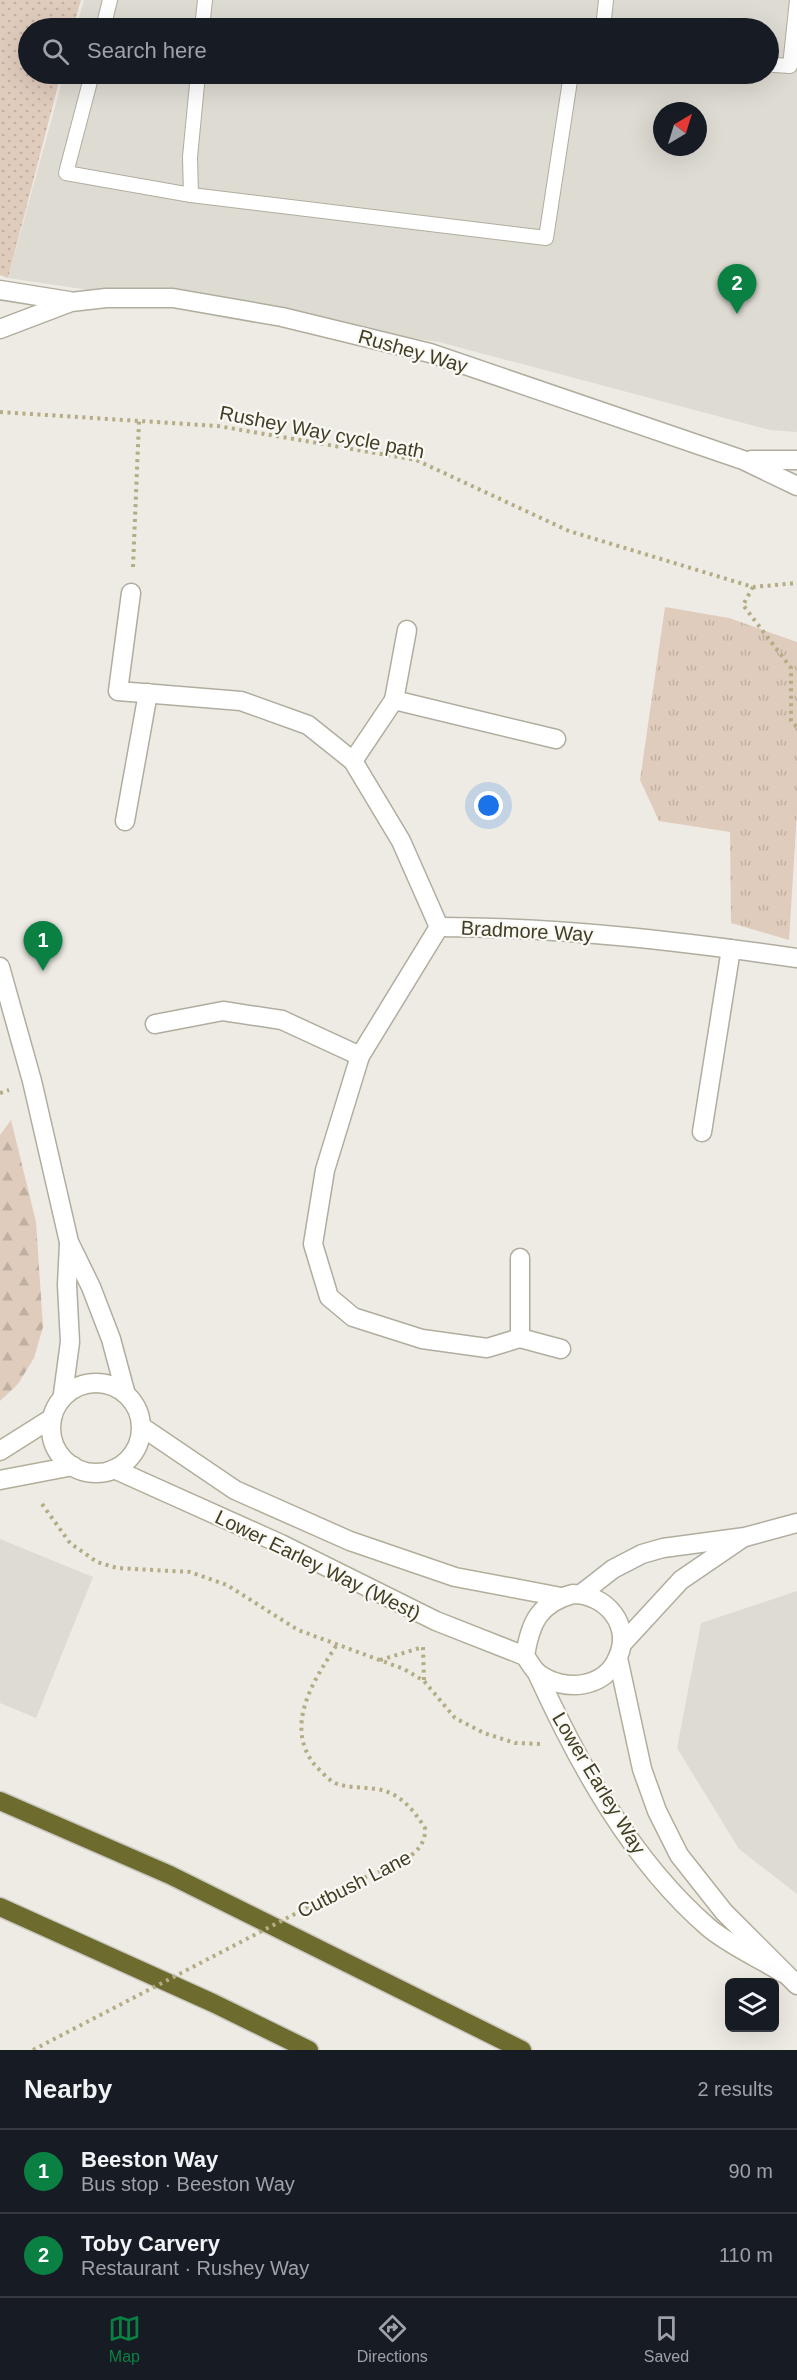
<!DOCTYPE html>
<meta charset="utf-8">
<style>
body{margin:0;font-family:Arial,sans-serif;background:#20242c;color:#f1f3f6}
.controls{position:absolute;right:18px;bottom:18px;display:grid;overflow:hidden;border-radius:9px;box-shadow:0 6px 24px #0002}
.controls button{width:54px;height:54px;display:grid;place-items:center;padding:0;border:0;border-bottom:2px solid #363941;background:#171b24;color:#f1f3f6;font:30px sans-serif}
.compass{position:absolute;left:653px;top:102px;width:54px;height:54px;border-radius:50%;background:#171b24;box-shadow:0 6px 24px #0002;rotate:38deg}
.you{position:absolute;left:489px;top:806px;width:21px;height:21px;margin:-15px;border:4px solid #fff;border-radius:50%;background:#1a73e8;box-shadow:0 0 0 9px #1a73e833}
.badge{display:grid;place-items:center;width:39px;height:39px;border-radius:50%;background:#0b8043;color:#fff;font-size:20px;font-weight:700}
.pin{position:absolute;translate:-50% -50px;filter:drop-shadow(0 2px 3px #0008)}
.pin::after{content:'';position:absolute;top:32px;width:21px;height:18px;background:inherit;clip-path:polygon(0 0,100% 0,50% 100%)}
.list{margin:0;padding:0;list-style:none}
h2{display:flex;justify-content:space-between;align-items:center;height:78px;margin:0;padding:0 24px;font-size:26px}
h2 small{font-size:20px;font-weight:400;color:#9ea1a6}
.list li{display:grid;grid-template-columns:39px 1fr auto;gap:18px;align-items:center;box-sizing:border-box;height:84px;padding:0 24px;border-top:2px solid #363941}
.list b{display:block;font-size:22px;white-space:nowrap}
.list p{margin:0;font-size:20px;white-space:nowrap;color:#9ea1a6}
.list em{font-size:20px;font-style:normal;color:#9ea1a6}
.icon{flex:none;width:33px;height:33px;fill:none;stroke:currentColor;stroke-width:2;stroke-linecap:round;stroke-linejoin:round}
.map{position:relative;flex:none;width:797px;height:2050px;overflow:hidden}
.search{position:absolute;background:#171b24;box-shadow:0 6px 24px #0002;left:18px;right:18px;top:18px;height:66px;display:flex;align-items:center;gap:15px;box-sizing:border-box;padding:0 21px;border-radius:33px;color:#9ea1a6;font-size:22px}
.sheet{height:246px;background:#171b24}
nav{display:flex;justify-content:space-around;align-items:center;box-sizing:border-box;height:84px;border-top:2px solid #363941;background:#171b24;font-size:16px;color:#9ea1a6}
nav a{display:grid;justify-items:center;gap:3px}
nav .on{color:#0b8043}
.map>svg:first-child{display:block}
.built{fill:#dedbd3;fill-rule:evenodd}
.grass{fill:url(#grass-dots)}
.forest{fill:url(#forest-firs)}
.park{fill:url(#park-tufts)}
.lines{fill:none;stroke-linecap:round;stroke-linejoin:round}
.service-casing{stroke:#b0ad9f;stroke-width:16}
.minor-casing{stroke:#b0ad9f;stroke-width:21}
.tertiary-casing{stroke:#b0ad9f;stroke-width:21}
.secondary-casing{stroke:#b2ae99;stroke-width:21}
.motorway-casing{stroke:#cac9c1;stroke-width:21}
.path{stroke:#b3ac84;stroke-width:4;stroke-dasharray:3 4.5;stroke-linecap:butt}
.service{stroke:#fff;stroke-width:14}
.minor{stroke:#fff;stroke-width:18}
.tertiary{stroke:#fff;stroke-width:18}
.secondary{stroke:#fff;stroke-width:18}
.motorway{stroke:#6e6b2e;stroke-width:18}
.path-bridge{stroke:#b3ac84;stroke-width:4;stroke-dasharray:3 4.5;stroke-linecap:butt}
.labels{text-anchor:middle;stroke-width:4.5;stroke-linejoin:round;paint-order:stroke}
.street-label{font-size:20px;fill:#413e23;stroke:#faf9f5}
</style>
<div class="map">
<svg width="797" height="2050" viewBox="0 0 797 2050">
<defs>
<pattern id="grass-dots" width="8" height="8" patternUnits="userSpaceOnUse" patternTransform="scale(1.5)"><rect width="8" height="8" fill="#e0ccbd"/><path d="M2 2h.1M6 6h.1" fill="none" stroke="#c1b0a2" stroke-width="1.8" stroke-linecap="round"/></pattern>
<pattern id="forest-firs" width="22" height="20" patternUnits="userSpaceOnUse" patternTransform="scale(1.5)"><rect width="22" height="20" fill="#e0ccbd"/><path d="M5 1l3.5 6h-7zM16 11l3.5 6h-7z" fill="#c1b0a2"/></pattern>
<pattern id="park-tufts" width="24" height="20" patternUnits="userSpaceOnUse" patternTransform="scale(1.5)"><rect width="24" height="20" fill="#e0ccbd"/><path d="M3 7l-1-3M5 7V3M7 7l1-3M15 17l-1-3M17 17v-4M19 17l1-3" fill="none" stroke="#c1b0a2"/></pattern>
</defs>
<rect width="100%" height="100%" fill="#eeebe4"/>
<g class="built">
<path d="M84,0H797V432L770,430L439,342L8,278L64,74H768V28H76ZM662,111H698V147H662Z"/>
<polygon points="0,1539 93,1577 36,1718 0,1703"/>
<polygon points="797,1591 797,1894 739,1849 677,1748 701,1623"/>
</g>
<polygon class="grass" points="0,0 81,0 73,28 28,28 28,74 61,74 8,278 0,275"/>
<polygon class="forest" points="11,1120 36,1222 43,1327 34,1358 18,1384 0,1401 0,1135"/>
<polygon class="park" points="665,607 729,618 797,642 797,813 789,940 731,923 730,832 659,821 640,780"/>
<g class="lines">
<g class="service-casing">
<g id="service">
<polyline points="103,28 110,0"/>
<polyline points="202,28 205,0"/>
<polyline points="603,28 606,0"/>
<polyline points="774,65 790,66 797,0"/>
<polyline points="92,74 66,173 191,195 190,157 198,74"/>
<polyline points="191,195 546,238 571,74"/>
</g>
</g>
<g class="minor-casing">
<g id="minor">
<polyline points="131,593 118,691 241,701 308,725 353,761 401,841 439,927"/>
<polyline points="394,700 407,630"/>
<polyline points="353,761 394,700 556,739"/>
<polyline points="125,821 148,693"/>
<polyline points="439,927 360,1056 325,1170 313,1244 329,1297 353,1317 422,1339 487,1348 520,1338 561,1349"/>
<path d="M439,927C558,927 679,941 797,958"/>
<polyline points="155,1024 223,1011 282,1020 360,1056"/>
<polyline points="702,1132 731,949"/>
<polyline points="520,1338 520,1258"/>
<polyline points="581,1594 613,1569 642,1554 663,1548 745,1537 797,1523"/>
<polyline points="622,1644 681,1580 741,1539"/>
</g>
</g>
<g class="tertiary-casing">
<g id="tertiary">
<polyline points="0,290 69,301"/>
<polyline points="0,329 71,302 106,298 173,298 282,317 430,353 743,460 797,486"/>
<polyline points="751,460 797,460"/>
<polyline points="0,967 32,1081 69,1242 91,1287 111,1339 125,1391"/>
<polyline points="63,1394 70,1342 67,1285 69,1244"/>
</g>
</g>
<g class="secondary-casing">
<g id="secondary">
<circle cx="96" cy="1428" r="45"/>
<polyline points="142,1427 235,1490 350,1541 455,1577 561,1597"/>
<polyline points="0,1451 52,1418"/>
<polyline points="114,1469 281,1544 436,1621 525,1656"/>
<polyline points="0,1480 73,1466"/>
<path d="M573,1594C606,1594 632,1625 618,1657C605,1689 564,1692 539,1674C533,1670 529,1661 525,1656C530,1623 539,1603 573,1594Z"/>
<polyline points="618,1658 642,1769 657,1811 679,1855 724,1912 797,1985"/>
<path d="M537,1673C579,1765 631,1860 708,1927C729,1945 759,1958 783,1973"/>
</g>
</g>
<g class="motorway-casing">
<g id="motorway">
<polyline points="0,1801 170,1875 522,2050"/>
<polyline points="0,1907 213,2003 309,2050"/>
</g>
</g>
<g class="path">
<polyline points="0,412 218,426 416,460 569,531 753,587 797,583"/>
<polyline points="133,567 139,421"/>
<polyline points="753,587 743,605 791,668 791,721 797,727"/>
<polyline points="0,1093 9,1090"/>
<polyline points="42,1504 70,1543 97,1562 117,1568 190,1572 227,1585 298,1630 404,1669 424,1681 455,1718 484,1733 515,1743 542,1744"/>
<path d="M336,1646C314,1680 284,1725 314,1764C320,1770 327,1779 335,1783C347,1788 362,1787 376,1789C399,1792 413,1809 425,1828C427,1858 387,1867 364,1878"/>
<polyline points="380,1660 423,1647 424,1681"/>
</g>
<use href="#service" class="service"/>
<use href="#minor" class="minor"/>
<use href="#tertiary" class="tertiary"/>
<use href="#secondary" class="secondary"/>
<use href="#motorway" class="motorway"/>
<polyline class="path-bridge" points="33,2050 364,1878"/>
</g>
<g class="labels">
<g class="street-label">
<text transform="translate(413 351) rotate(16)" y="7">Rushey Way</text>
<text transform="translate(322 432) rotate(11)" y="7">Rushey Way cycle path</text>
<text transform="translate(527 931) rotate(3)" y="7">Bradmore Way</text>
<text transform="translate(318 1565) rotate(26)" y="7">Lower Earley Way (West)</text>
<text transform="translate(599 1783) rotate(59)" y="7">Lower Earley Way</text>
<text transform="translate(354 1884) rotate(-27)" y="7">Cutbush Lane</text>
</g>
</g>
</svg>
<div class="controls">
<button><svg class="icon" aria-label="layers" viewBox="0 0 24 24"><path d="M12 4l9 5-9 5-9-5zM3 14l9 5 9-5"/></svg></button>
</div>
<svg class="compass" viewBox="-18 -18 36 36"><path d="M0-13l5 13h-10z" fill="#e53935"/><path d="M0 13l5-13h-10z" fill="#9ea1a6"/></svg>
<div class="you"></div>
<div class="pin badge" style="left:43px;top:971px">1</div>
<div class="pin badge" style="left:737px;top:314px">2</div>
<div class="search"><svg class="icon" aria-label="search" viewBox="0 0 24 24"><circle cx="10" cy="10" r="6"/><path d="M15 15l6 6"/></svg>Search here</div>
</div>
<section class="sheet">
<h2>Nearby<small>2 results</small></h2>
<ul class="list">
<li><span class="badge">1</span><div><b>Beeston Way</b><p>Bus stop · Beeston Way</p></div><em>90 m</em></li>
<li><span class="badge">2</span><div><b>Toby Carvery</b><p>Restaurant · Rushey Way</p></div><em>110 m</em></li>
</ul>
</section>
<nav>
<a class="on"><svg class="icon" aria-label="map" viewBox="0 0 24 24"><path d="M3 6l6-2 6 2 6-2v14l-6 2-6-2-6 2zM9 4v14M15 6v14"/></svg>Map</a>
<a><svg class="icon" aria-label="directions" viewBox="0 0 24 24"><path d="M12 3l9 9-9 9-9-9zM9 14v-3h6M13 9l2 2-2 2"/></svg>Directions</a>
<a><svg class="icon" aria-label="saved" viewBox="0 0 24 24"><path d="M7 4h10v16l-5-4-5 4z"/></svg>Saved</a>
</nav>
